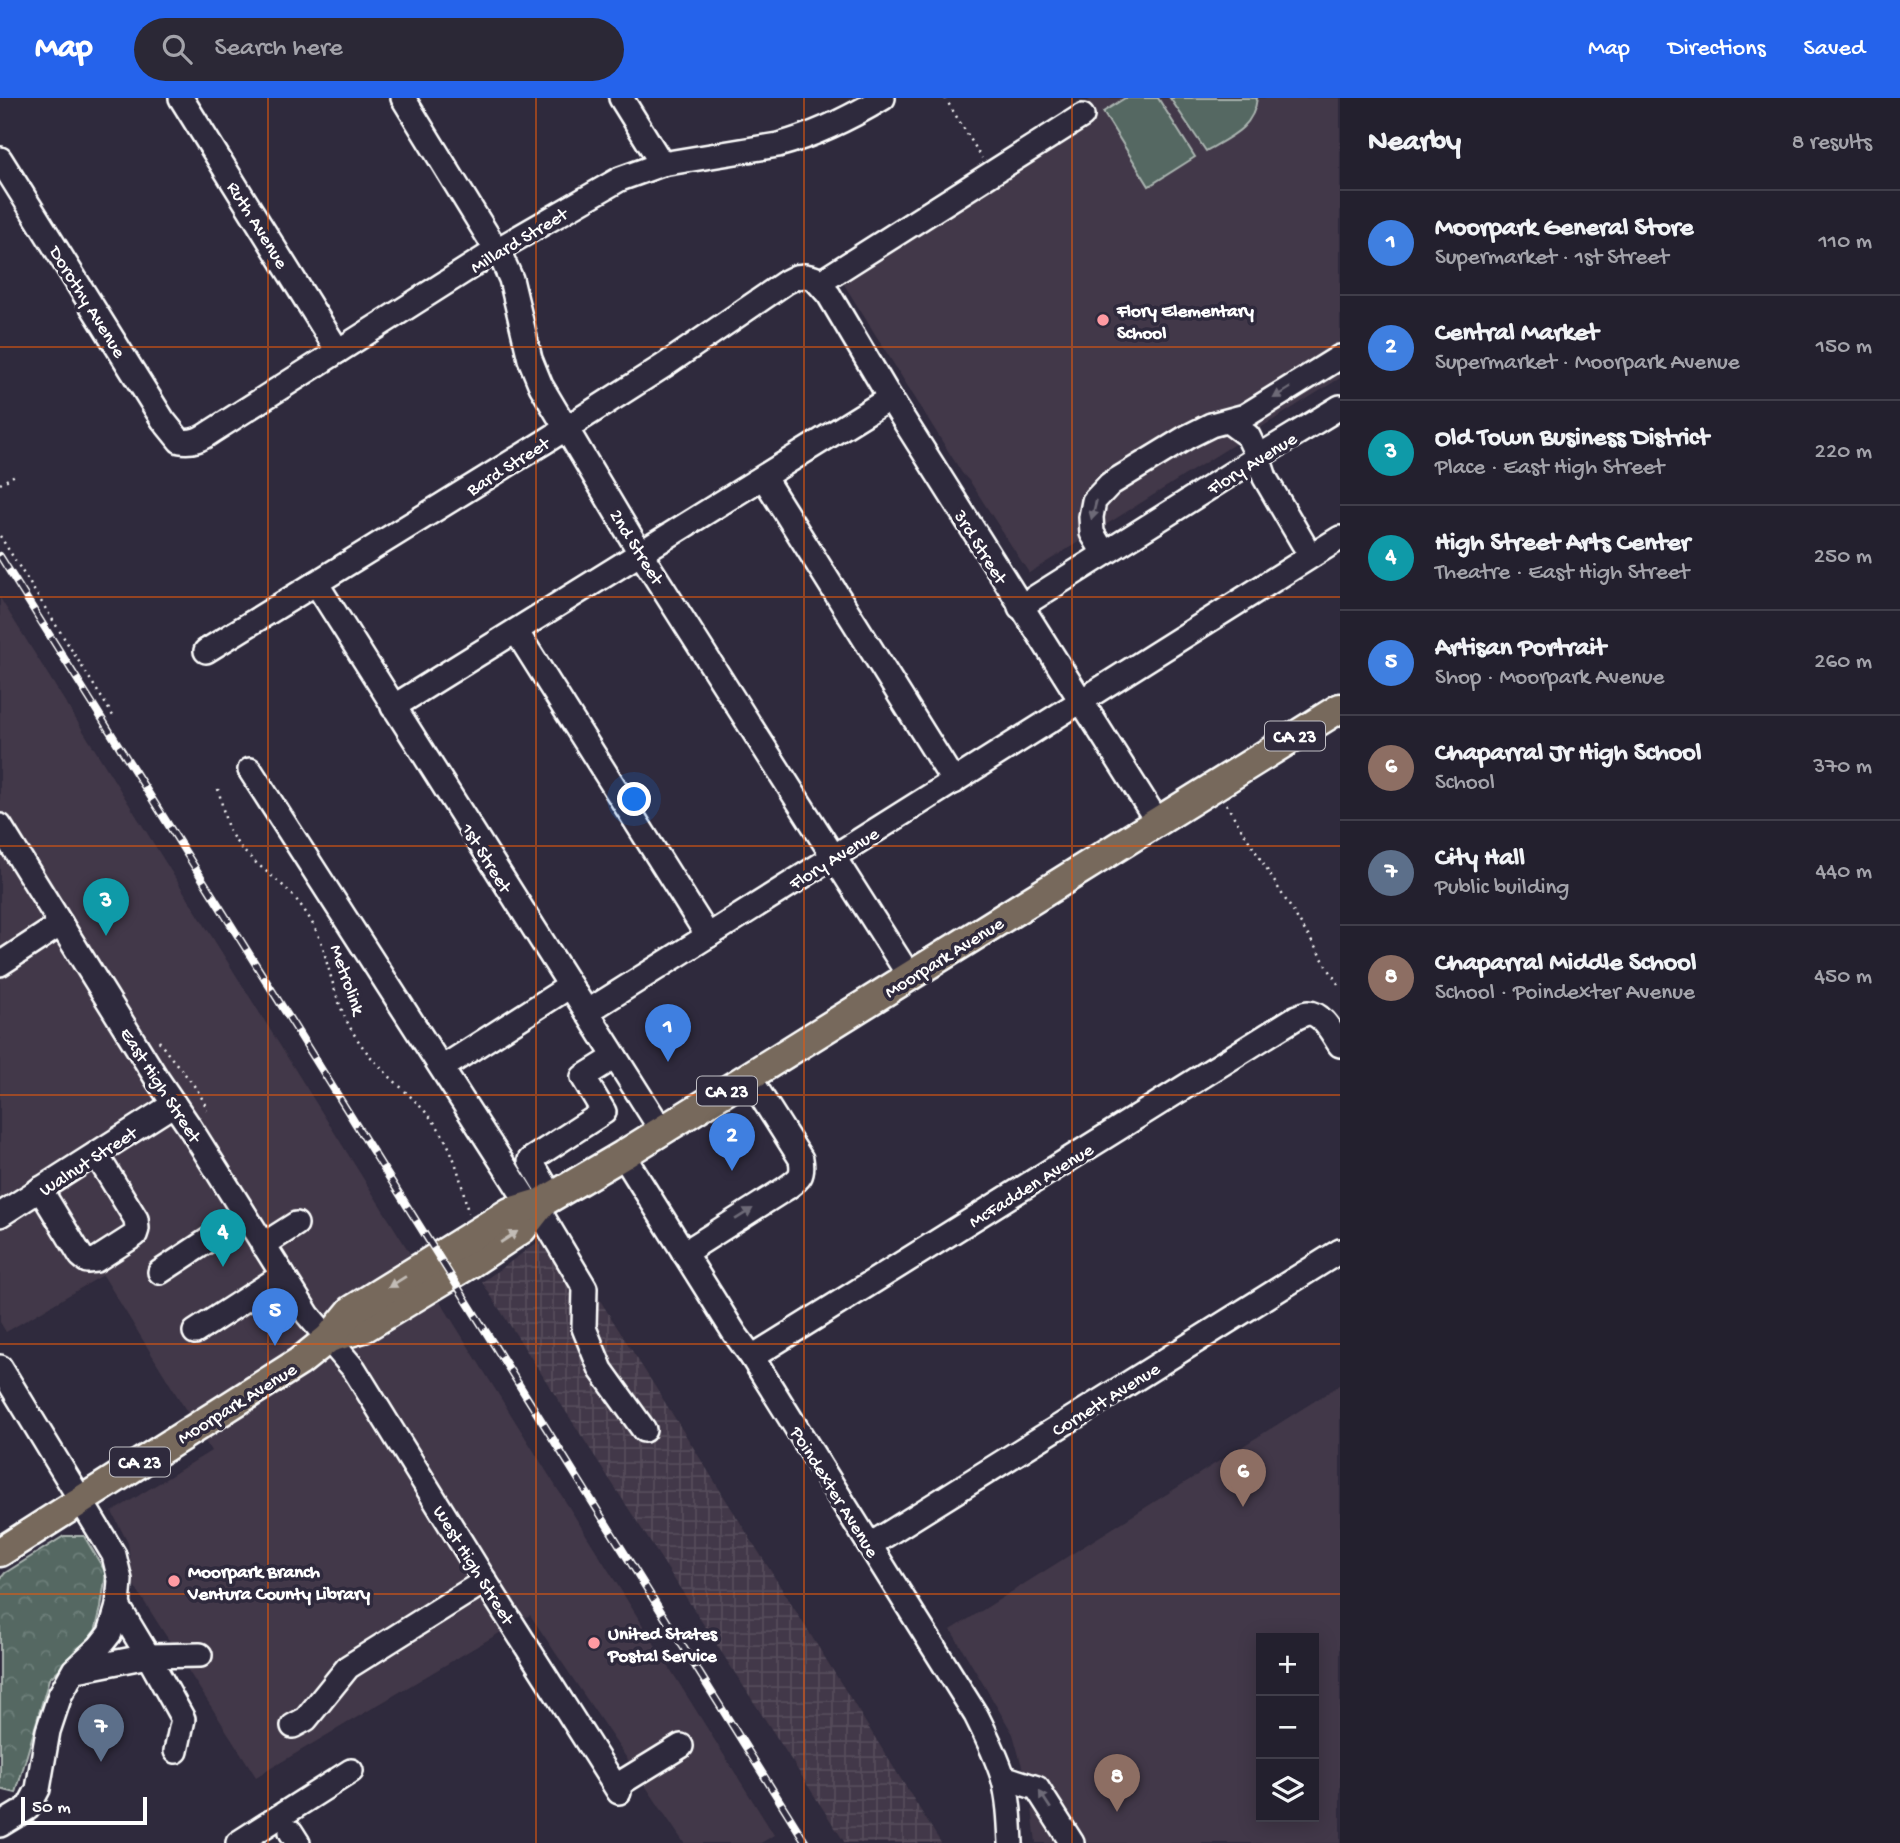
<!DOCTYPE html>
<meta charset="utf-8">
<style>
body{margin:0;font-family:"Gochi Hand",sans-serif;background:#2b2836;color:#f1f3f6}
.controls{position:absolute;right:21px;bottom:21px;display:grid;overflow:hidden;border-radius:0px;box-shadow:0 4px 18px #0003}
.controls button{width:63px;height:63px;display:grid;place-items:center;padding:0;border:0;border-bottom:2px solid #403e4a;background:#23202e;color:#f1f3f6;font:35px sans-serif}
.scale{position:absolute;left:21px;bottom:18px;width:126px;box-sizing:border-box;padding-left:7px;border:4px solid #fff;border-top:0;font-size:19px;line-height:24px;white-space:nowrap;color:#fff;-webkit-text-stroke:5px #2f2a3d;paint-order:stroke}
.you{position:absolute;left:635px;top:702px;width:24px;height:24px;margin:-18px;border:5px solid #fff;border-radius:50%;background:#1a73e8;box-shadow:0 0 0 10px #1a73e833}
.badge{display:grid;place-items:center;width:46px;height:46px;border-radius:50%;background:#2563eb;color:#fff;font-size:23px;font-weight:700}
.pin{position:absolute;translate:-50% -58px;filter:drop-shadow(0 2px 4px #0008)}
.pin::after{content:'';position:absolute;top:37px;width:24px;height:21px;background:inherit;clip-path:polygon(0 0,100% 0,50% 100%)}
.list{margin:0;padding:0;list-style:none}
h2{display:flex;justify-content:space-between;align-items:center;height:91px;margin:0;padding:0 28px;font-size:30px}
h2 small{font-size:23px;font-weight:400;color:#a3a3aa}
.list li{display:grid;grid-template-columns:46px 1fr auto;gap:21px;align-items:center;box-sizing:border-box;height:105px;padding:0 28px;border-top:2px solid #403e4a}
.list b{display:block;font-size:26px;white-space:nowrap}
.list p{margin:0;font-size:23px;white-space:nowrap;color:#a3a3aa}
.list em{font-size:23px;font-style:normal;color:#a3a3aa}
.icon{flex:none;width:38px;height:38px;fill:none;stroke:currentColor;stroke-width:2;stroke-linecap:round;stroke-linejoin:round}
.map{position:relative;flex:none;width:1340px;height:1745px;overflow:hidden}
header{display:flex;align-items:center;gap:42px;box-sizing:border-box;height:98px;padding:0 35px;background:#2563eb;color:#fff}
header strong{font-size:33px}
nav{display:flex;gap:38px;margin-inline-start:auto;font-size:24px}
.search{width:490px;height:63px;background:#2b2836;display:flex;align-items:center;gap:18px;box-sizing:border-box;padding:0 24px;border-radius:38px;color:#a3a3aa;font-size:26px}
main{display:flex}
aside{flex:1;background:#23202e}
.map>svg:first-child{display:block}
.built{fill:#423848;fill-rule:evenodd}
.industrial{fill:url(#industrial-grid)}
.park{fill:url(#park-crowns);stroke:#aab4b0;stroke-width:2}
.pitch{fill:#546862;stroke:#aab4b0;stroke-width:2}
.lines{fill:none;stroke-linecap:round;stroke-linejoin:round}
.minor-casing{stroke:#fff;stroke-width:28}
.major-casing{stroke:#fff;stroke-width:33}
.path{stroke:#fff;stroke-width:2.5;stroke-dasharray:2 5;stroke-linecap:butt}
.minor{stroke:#2f2a3d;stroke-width:23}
.major{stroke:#77695c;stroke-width:28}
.rail-casing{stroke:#fff;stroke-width:8}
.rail{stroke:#2f2a3d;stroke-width:5;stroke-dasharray:16;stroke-linecap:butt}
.oneway{fill:#6d6a77}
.oneway2{fill:#c2bcb6}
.grid{fill:none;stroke:#e8590c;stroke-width:2;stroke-opacity:0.55}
.poi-dot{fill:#ff9aa2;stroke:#2f2a3d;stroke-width:2.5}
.labels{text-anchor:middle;stroke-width:7;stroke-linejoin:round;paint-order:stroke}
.shield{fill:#2f2a3d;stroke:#c1bfc5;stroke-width:2}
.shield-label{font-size:18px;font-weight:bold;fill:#fff}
.street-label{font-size:19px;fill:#fff;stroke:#2f2a3d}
.poi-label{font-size:19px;font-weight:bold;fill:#fff;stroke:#2f2a3d;text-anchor:start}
</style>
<header>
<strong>Map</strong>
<div class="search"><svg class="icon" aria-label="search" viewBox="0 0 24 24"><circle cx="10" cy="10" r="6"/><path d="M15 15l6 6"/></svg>Search here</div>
<nav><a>Map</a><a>Directions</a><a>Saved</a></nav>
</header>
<main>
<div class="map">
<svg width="1340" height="1745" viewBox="0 0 1340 1745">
<defs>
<pattern id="industrial-grid" width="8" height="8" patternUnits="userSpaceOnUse" patternTransform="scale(1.75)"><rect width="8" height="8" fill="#423848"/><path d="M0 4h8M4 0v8" fill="none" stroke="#554c5a"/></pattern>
<pattern id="park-crowns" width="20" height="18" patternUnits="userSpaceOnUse" patternTransform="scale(1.75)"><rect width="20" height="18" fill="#546862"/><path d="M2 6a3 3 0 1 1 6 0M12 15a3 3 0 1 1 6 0" fill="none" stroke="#6e7f7a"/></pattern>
</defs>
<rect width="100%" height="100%" fill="#2f2a3d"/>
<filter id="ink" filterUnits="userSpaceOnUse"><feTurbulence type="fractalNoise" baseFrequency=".0143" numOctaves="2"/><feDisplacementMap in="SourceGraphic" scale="14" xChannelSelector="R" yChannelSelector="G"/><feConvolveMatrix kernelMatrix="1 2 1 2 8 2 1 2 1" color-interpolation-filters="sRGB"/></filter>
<g filter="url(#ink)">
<g class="built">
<polygon points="1093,0 1340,0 1340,280 1029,475 971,385 962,375 830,164"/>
<polygon points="0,500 774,1737 761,1745 684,1745 530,1517 256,1679 133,1486 128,1445 112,1414 211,1353 103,1177 6,1234 0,1224"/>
<path d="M1340,1287V1745H1036L1031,1701L1013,1636L951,1532ZM1261,1540H1314V1719H1261Z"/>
</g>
<polygon class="industrial" points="555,1132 661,1298 941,1745 845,1745 482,1184"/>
<polygon class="park" points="64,1438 84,1438 106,1475 101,1510 94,1538 49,1581 16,1695 0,1691 0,1481 5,1475"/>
<g class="pitch">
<polygon points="1125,0 1158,0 1195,59 1149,88 1103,14"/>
<path d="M1170,0H1257C1254,30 1230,39 1206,53Z"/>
</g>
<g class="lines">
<g class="minor-casing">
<g id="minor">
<polyline points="181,0 338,253"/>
<polyline points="403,0 502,161 511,181 530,261 541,288 641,456 910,879"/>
<polyline points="621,0 662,66"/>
<path d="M0,61L163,322L180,343C193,345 201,341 211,334L497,152L620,81L662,66L778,47C815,37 850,20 883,0"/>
<polyline points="819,185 1082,18"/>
<polyline points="1229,324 1248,338 1258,359 1265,380 1303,445"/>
<polyline points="764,380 954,684"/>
<polyline points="1104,455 1092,435 1091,419 1094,403 1110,386 1187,339 1211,327 1245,318 1340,259"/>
<polyline points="316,485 662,1033"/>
<polyline points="1020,509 1258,359 1340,309"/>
<polyline points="516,533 708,838"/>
<polyline points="206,553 546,343 665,267 786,184 796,179 805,178 814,180 829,197 890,300 1157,723"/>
<polyline points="393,609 890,300"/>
<polyline points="250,672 530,1108"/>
<polyline points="0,728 157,981 189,1028 308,1217 354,1271 485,1483 619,1694"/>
<polyline points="0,866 61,826"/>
<polyline points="587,914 1340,440"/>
<polyline points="442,970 570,888"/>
<path d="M623,1057L735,1236L752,1259L976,1617C986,1637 996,1657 1003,1679C1009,1700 1010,1723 1011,1745"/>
<polyline points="40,1091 81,1158 87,1163 96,1162 135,1137 137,1131 136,1121 96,1056"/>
<polyline points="552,1099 530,1062 604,1014 583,979 615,959"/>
<polyline points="538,1111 585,1190 584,1230 601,1272 644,1332"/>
<polyline points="0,1117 174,1006"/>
<polyline points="263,1147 296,1126"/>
<path d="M684,1155L785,1091C799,1081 804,1079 801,1061L749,979"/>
<polyline points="160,1174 245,1118"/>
<polyline points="195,1234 283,1177"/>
<path d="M752,1259L1297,919C1301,918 1304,915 1308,915C1323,915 1333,937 1340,947"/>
<polyline points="0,1269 114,1457 120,1482 118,1508 110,1535 99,1549 74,1572 60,1597 48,1633 38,1691 28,1710 0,1727"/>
<polyline points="870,1447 1340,1153"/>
<polyline points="118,1508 148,1558 200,1557"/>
<polyline points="77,1572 148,1558 183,1621 176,1653"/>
<polyline points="293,1628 306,1621 348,1569 485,1483"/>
<polyline points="1003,1679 1037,1690 1072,1745"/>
<polyline points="616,1688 681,1648"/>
<polyline points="291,1734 298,1745"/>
<polyline points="238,1745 351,1673"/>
</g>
</g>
<g class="major-casing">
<g id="major">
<polyline points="329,1240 364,1230 468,1167 522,1131 543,1104"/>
<polyline points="0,1454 299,1264 329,1240 352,1212 510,1114 543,1104 623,1057 1340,610"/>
</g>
</g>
<g class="path">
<polyline points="945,0 982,60"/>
<polyline points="0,386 15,377"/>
<polyline points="0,438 115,621"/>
<path d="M218,691C222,704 224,720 229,732C244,763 279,778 299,805C308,816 317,833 322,846C325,854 326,864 329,872C335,894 342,917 354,936C375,970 404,989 429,1018C453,1045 461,1081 468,1115"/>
<polyline points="1226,706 1340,889"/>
<path d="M159,943C174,967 198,985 207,1012"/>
</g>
<use href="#minor" class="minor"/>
<use href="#major" class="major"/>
<g class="rail-casing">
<polyline id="rail" points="0,458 806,1745"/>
</g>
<use href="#rail" class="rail"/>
</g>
<defs><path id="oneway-solid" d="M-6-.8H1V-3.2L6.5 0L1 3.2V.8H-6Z" transform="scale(1.75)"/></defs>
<g class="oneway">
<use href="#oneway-solid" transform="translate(1282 295) rotate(148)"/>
<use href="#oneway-solid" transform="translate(1094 412) rotate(104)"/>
<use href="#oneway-solid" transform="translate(744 1116) rotate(-32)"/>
<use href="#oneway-solid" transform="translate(1045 1702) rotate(-123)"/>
</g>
<g class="oneway2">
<use href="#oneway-solid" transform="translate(509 1139) rotate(-33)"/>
<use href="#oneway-solid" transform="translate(397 1184) rotate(148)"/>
</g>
</g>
<path class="grid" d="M268,0V1745M536,0V1745M804,0V1745M1072,0V1745M0,249H1340M0,499H1340M0,748H1340M0,997H1340M0,1246H1340M0,1496H1340"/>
<g class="poi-dot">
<circle cx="1103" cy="222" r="7"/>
<circle cx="174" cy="1483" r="7"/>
<circle cx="594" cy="1545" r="7"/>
</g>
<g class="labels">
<g class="shield">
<rect x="1265" y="623.5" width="60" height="29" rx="5"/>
<rect x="697" y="978.5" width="60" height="29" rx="5"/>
<rect x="110" y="1349.5" width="60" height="29" rx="5"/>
</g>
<g class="shield-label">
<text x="1295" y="644">CA 23</text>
<text x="727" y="999">CA 23</text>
<text x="140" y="1370">CA 23</text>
</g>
<g class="street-label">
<text transform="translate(259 126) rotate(58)" y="7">Ruth Avenue</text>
<text transform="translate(518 141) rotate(-31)" y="7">Millard Street</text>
<text transform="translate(89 203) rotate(58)" y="7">Dorothy Avenue</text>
<text transform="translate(1251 364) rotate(-32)" y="7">Flory Avenue</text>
<text transform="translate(507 367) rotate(-32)" y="7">Bard Street</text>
<text transform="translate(638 448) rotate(58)" y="7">2nd Street</text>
<text transform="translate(982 448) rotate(58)" y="7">3rd Street</text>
<text transform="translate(488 759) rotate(58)" y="7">1st Street</text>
<text transform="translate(833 759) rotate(-32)" y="7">Flory Avenue</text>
<text transform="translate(943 858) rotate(-32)" y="7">Moorpark Avenue</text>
<text transform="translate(349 881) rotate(71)" y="7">Metrolink</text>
<text transform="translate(162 986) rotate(57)" y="7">East High Street</text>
<text transform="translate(87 1062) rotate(-33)" y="7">Walnut Street</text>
<text transform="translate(1030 1086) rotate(-32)" y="7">McFadden Avenue</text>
<text transform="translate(1105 1300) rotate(-32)" y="7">Cornett Avenue</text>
<text transform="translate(236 1304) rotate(-32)" y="7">Moorpark Avenue</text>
<text transform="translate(836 1393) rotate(58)" y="7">Poindexter Avenue</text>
<text transform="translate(475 1466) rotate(58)" y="7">West High Street</text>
</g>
<g class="poi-label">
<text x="1117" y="218">Flory Elementary<tspan x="1117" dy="22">School</tspan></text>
<text x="188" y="1479">Moorpark Branch<tspan x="188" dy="22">Ventura County Library</tspan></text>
<text x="608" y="1541">United States<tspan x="608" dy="22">Postal Service</tspan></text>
</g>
</g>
</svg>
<div class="controls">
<button>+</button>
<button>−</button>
<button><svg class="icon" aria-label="layers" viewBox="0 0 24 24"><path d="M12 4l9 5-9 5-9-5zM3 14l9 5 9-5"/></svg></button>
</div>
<div class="scale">50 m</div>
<div class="you"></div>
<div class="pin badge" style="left:668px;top:964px;background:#3f7fe0">1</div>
<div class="pin badge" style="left:732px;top:1073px;background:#3f7fe0">2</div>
<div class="pin badge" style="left:106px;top:838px;background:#0f9aa8">3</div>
<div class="pin badge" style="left:223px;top:1169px;background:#0f9aa8">4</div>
<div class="pin badge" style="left:275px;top:1248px;background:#3f7fe0">5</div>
<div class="pin badge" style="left:1243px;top:1409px;background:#8d6e63">6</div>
<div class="pin badge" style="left:101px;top:1664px;background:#5c6f8a">7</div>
<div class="pin badge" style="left:1117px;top:1714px;background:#8d6e63">8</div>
</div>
<aside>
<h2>Nearby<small>8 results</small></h2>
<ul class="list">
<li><span class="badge" style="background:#3f7fe0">1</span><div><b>Moorpark General Store</b><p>Supermarket · 1st Street</p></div><em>110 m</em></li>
<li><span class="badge" style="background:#3f7fe0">2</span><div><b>Central Market</b><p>Supermarket · Moorpark Avenue</p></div><em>150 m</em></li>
<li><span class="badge" style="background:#0f9aa8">3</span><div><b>Old Town Business District</b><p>Place · East High Street</p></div><em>220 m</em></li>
<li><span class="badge" style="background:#0f9aa8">4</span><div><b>High Street Arts Center</b><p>Theatre · East High Street</p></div><em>250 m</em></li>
<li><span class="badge" style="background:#3f7fe0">5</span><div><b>Artisan Portrait</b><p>Shop · Moorpark Avenue</p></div><em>260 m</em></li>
<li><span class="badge" style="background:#8d6e63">6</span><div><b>Chaparral Jr High School</b><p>School</p></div><em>370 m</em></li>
<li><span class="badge" style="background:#5c6f8a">7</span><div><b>City Hall</b><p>Public building</p></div><em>440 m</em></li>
<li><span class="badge" style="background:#8d6e63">8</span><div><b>Chaparral Middle School</b><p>School · Poindexter Avenue</p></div><em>450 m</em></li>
</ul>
</aside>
</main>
